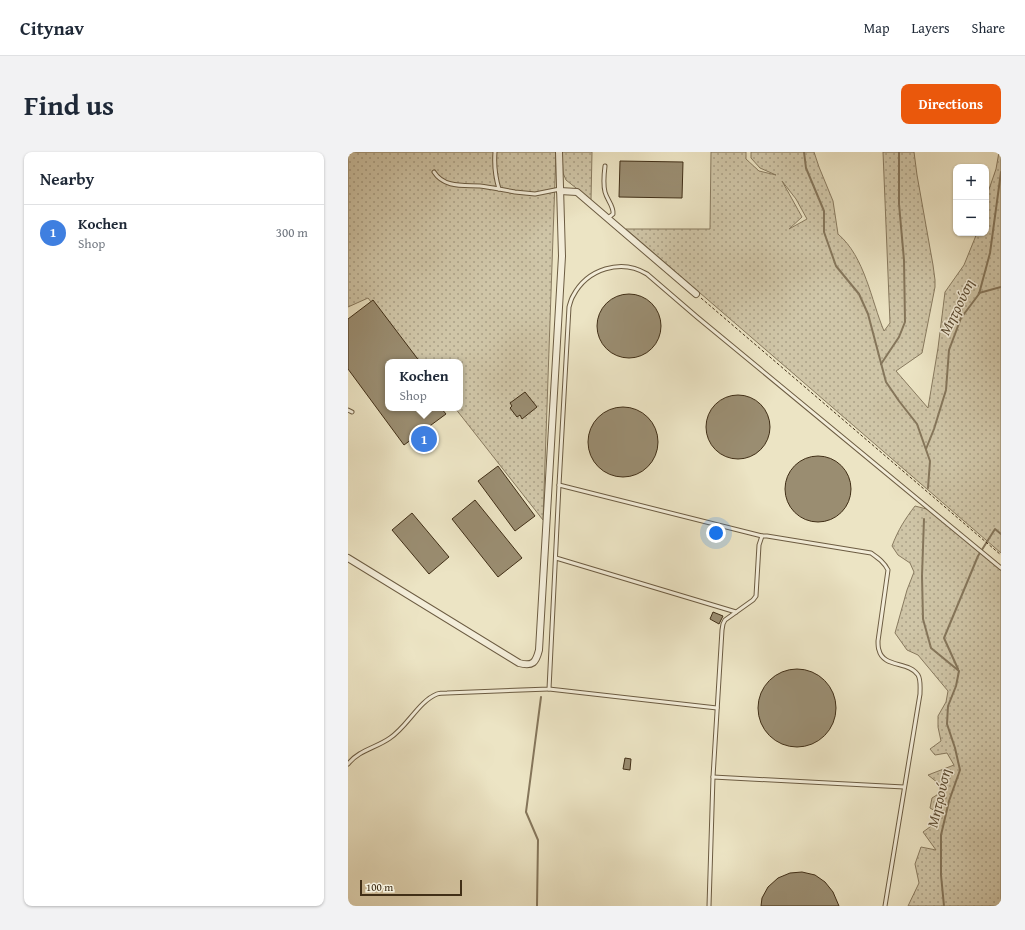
<!DOCTYPE html>
<meta charset="utf-8">
<style>
body{margin:0;font-family:"Gentium Book Plus",serif;background:#f2f2f3;color:#1f2937}
.controls{position:absolute;right:12px;top:12px;display:grid;overflow:hidden;border-radius:8px;box-shadow:0 1px 3px #0004}
.controls button{width:36px;height:36px;display:grid;place-items:center;padding:0;border:0;border-bottom:1px solid #e0e1e3;background:#fff;color:#1f2937;font:20px sans-serif}
.scale{position:absolute;left:12px;bottom:10px;width:102px;box-sizing:border-box;padding-left:4px;border:2px solid #412f17;border-top:0;font-size:11px;line-height:14px;white-space:nowrap;color:#412f17;-webkit-text-stroke:3px #f3edd9;paint-order:stroke}
.you{position:absolute;left:368px;top:381px;width:14px;height:14px;margin:-10px;border:3px solid #fff;border-radius:50%;background:#1a73e8;box-shadow:0 0 0 6px #1a73e833}
.badge{display:grid;place-items:center;width:26px;height:26px;border-radius:50%;background:#ea580c;color:#fff;font-size:13px;font-weight:700}
.pin{position:absolute;translate:-50% -50%;border:2px solid #fff;box-shadow:0 1px 4px #0006}
.popup{position:absolute;left:37px;top:207px;width:78px;height:52px;box-sizing:border-box;display:grid;place-content:center;border-radius:8px;background:#fff;filter:drop-shadow(0 1px 3px #0005);font-size:13px;white-space:nowrap;color:#747a83}
.popup b{font-size:15px;color:#1f2937}
.popup::after{content:'';position:absolute;left:50%;top:100%;margin-left:-8px;border:8px solid transparent;border-top-color:#fff}
.list{margin:0;padding:0;list-style:none}
h2{display:flex;justify-content:space-between;align-items:center;height:52px;margin:0;padding:0 16px;font-size:17px}
h2 small{font-size:13px;font-weight:400;color:#747a83}
.list li{display:grid;grid-template-columns:26px 1fr auto;gap:12px;align-items:center;box-sizing:border-box;height:56px;padding:0 16px;border-top:1px solid #e0e1e3}
.list b{display:block;font-size:15px;white-space:nowrap}
.list p{margin:0;font-size:13px;white-space:nowrap;color:#747a83}
.list em{font-size:13px;font-style:normal;color:#747a83}
.map{position:relative;flex:none;width:653px;height:754px;overflow:hidden;border-radius:8px}
header{display:flex;align-items:center;gap:24px;box-sizing:border-box;height:56px;padding:0 20px;background:#fff;border-bottom:1px solid #e0e1e3}
header strong{font-size:19px}
nav{display:flex;gap:22px;margin-inline-start:auto;font-size:14px}
.intro{display:flex;align-items:center;justify-content:space-between;box-sizing:border-box;height:96px;padding:0 24px}
h1{margin:0;font-size:28px}
.button{padding:10px 18px;border-radius:8px;background:#ea580c;color:#fff;font-size:14px;font-weight:700}
main{display:flex;gap:24px;padding:0 24px}
aside{flex:1;background:#fff;border-radius:8px;box-shadow:0 1px 3px #0004}
.map>svg:first-child{display:block}
.grass{fill:url(#grass-dots);stroke:#887a5f;fill-rule:evenodd}
.lines{fill:none;stroke-linecap:round;stroke-linejoin:round}
.stream{stroke:#85765b;stroke-width:2}
.building{fill:#9a8d71;stroke:#412f17}
.service-casing{stroke:#6c5c42;stroke-width:5}
.minor-casing{stroke:#6c5c42;stroke-width:8}
.path{stroke:#412f17;stroke-width:1;stroke-dasharray:3 2;stroke-linecap:butt}
.service{stroke:#f3edd9;stroke-width:3}
.minor{stroke:#f3edd9;stroke-width:6}
.labels{text-anchor:middle;stroke-width:3;stroke-linejoin:round;paint-order:stroke}
.water-label{font-size:15px;font-style:italic;fill:#5d4d34;stroke:#f3edd9}
</style>
<header>
<strong>Citynav</strong>
<nav><a>Map</a><a>Layers</a><a>Share</a></nav>
</header>
<div class="intro"><h1>Find us</h1><a class="button">Directions</a></div>
<main>
<aside>
<h2>Nearby<small></small></h2>
<ul class="list">
<li><span class="badge" style="background:#3f7fe0">1</span><div><b>Kochen</b><p>Shop</p></div><em>300 m</em></li>
</ul>
</aside>
<div class="map">
<svg width="653" height="754" viewBox="0 0 653 754">
<defs>
<pattern id="grass-dots" width="8" height="8" patternUnits="userSpaceOnUse"><rect width="8" height="8" fill="#cfc5a7"/><path d="M2 2h.1M6 6h.1" fill="none" stroke="#aaa087" stroke-width="1.8" stroke-linecap="round"/></pattern>
</defs>
<rect width="100%" height="100%" fill="#ece4c4"/>
<filter id="stains"><feTurbulence type="fractalNoise" baseFrequency=".005" numOctaves="4"/><feColorMatrix values="0 0 0 0 .2 0 0 0 0 .09 0 0 0 0 .02 0 0 0 .5 -.17"/></filter>
<radialGradient id="worn" r=".72"><stop offset=".6" stop-color="#630" stop-opacity="0"/><stop offset="1" stop-color="#630" stop-opacity=".3"/></radialGradient>
<g class="grass">
<polygon points="0,0 208,0 195,368 107,256 112,256 112,210 71,210 20,146 0,155"/>
<polygon points="214,0 244,0 243,48 218,28 215,21"/>
<path d="M363,0H398V7L411,19L428,23L412,16L403,6V0H466L471,15L485,49L490,82C517,105 523,148 536,179L542,171L535,0H566L569,23L585,113L587,128V135L574,201L548,219L580,256L590,196L597,140L616,113L629,81H638V46L648,17L651,0H653V401L278,77H362ZM434,29L448,47L459,67L441,77L454,65Z"/>
<path d="M567,354L586,359L653,416V754H560L571,731L567,712L573,695L588,698L575,680L586,672L589,660L582,656L584,646L592,641L590,631L580,623L606,613L599,601L587,603L582,597L593,589L590,575V564L598,550L600,539L570,503L559,498L547,481L559,438L566,420L562,411L550,403L544,394C550,378 557,367 567,354Z"/>
</g>
<g class="lines">
<g class="stream">
<polyline points="456,0 458,16 476,59 476,80 488,114 511,142 520,162 538,230 551,249 569,272 582,309 580,336"/>
<polyline points="631,141 653,135"/>
<polyline points="533,212 551,185 557,170 556,108 551,52 551,0"/>
<polyline points="578,297 586,277 598,238 601,198 613,166 631,142 642,101 653,20"/>
<polyline points="576,367 574,424 575,467 583,496 611,519 608,534 600,554 599,572 607,596 612,618 601,649 593,683 593,723 596,754"/>
<polyline points="610,517 596,486 630,404 647,377 653,382"/>
<polyline points="189,754 190,688 178,660 193,545"/>
</g>
</g>
<g class="building">
<polygon points="272,9 335,10 334,46 271,45"/>
<circle cx="281" cy="174" r="32"/>
<polygon points="25,148 72,210 40,210 40,256 93,256 98,262 56,293 0,217 0,167"/>
<polygon points="177,240 189,255 174,267 172,263 169,265 162,256 164,254 162,251"/>
<circle cx="390" cy="275" r="32"/>
<circle cx="275" cy="290" r="35"/>
<circle cx="470" cy="337" r="33"/>
<polygon points="150,314 187,364 167,379 130,329"/>
<polygon points="127,348 174,406 150,425 104,367"/>
<polygon points="64,361 101,405 81,422 44,378"/>
<polygon points="365,460 375,464 371,472 362,467"/>
<circle cx="449" cy="556" r="39"/>
<polygon points="277,606 283,607 282,618 275,617"/>
<polygon points="454,720 467,723 477,730 485,740 491,754 413,754 414,746 420,735 430,726 442,721"/>
</g>
<g class="lines">
<g class="service-casing">
<g id="service">
<path d="M147,0C146,13 147,24 151,37L167,40L187,42L212,37"/>
<path d="M257,14C256,22 255,32 257,40C259,48 266,54 265,62L260,66"/>
<path d="M86,20C96,36 116,33 132,34C139,35 145,36 151,37"/>
<polyline points="0,258 4,260"/>
<polyline points="211,333 414,384"/>
<polyline points="208,406 388,460"/>
<polyline points="201,537 369,556"/>
<path d="M0,612C11,598 28,596 42,586C59,575 71,549 89,542C92,541 96,541 99,541L201,537L211,333L221,155C222,152 223,147 225,144C239,117 273,106 299,122L349,165L653,416"/>
<polyline points="365,625 556,635"/>
<path d="M361,754L365,625L374,478L375,472L377,468L405,448L408,444L411,393L414,384H419L523,401C530,406 536,410 540,418L530,489C530,492 530,496 531,498C535,516 561,509 570,523C573,528 572,536 572,542C560,613 549,683 537,754"/>
</g>
</g>
<g class="minor-casing">
<g id="minor">
<polyline points="212,39 229,40 348,142"/>
<path d="M0,406L171,511C185,515 188,510 191,498L214,104L211,0"/>
</g>
</g>
<polyline class="path" points="353,146 653,403"/>
<use href="#service" class="service"/>
<use href="#minor" class="minor"/>
</g>
<g class="labels">
<g class="water-label">
<text transform="translate(609 155) rotate(-64)" y="5">Μητρούση</text>
<text transform="translate(591 646) rotate(-77)" y="5">Μητρούση</text>
</g>
</g>
<rect width="100%" height="100%" filter="url(#stains)"/>
<rect width="100%" height="100%" fill="url(#worn)"/>
</svg>
<div class="controls">
<button>+</button>
<button>−</button>
</div>
<div class="scale">100 m</div>
<div class="you"></div>
<div class="pin badge" style="left:76px;top:287px;background:#3f7fe0">1</div>
<div class="popup"><b>Kochen</b>Shop</div>
</div>
</main>
